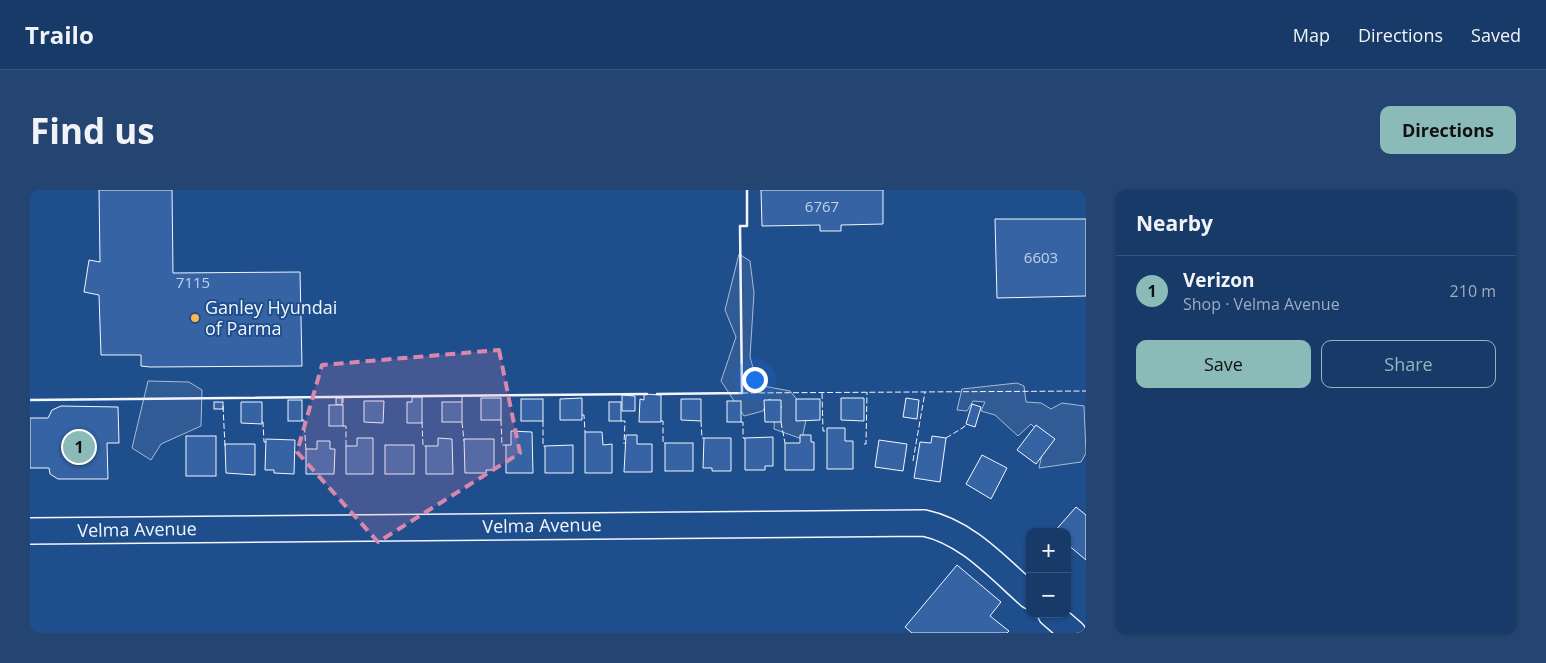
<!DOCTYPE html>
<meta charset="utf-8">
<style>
body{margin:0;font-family:"Open Sans",sans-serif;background:#244571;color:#f1f3f6}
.controls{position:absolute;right:15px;bottom:15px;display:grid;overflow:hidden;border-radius:10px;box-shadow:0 1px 4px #0004}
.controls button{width:45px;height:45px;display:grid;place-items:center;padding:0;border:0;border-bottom:1px solid #36547d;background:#173a69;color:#f1f3f6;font:25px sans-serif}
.you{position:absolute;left:724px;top:189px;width:18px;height:18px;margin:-12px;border:4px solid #fff;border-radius:50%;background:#1a73e8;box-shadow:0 0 0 8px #1a73e833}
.badge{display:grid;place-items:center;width:32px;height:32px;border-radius:50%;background:#8bbbb9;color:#111;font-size:16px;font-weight:700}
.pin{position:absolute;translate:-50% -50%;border:2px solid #fff;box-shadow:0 1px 5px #0006}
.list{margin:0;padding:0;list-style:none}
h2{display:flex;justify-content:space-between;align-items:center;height:65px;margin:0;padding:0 20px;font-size:21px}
h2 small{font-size:16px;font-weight:400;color:#9eadc0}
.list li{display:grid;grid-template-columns:32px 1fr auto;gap:15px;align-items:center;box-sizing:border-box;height:70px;padding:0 20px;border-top:1px solid #36547d}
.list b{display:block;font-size:19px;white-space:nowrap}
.list p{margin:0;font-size:16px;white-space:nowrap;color:#9eadc0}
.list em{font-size:16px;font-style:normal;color:#9eadc0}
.actions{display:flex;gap:10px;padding:15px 20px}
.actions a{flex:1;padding:11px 0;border:1px solid #8bbbb9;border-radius:10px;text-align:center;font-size:18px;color:#8bbbb9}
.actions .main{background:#8bbbb9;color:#111}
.map{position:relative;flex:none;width:1056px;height:443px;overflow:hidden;border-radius:10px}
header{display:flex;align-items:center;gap:30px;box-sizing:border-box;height:70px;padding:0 25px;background:#173a69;border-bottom:1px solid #36547d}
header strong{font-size:24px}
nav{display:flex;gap:28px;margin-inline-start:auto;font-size:18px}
.intro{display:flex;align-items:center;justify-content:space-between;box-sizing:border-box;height:120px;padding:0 30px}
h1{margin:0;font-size:35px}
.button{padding:12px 22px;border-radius:10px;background:#8bbbb9;color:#111;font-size:18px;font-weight:700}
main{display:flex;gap:30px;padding:0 30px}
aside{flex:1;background:#173a69;border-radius:10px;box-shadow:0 1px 4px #0004}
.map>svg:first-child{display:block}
.built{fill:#305b95;stroke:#a8bbd7}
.building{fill:#3563a3;stroke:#f2f6ff}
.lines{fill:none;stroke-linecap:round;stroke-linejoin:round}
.minor-casing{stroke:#f2f6ff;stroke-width:28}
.minor{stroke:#1f4e8c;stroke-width:25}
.fence{stroke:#f2f6ff;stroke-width:1;stroke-dasharray:6 2.5;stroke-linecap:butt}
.wall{stroke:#f2f6ff;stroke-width:2.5}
.marked{fill:#da87ad;fill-opacity:0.2;stroke:#da87ad;stroke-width:4;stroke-dasharray:10 6;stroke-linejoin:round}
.poi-dot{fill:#ffb74d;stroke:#1f4e8c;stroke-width:2}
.labels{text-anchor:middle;stroke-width:4;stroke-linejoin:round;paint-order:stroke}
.number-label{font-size:15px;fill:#c3d1e8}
.poi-label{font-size:18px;fill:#f2f6ff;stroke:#1f4e8c;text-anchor:start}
.street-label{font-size:18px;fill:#f2f6ff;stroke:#1f4e8c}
</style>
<header>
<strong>Trailo</strong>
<nav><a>Map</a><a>Directions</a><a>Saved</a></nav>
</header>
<div class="intro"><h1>Find us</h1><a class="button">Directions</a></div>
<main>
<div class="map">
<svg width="1056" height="443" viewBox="0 0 1056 443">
<rect width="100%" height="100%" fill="#1f4e8c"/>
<g class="built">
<polygon points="709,64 720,71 724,103 720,167 728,195 760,201 773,217 776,230 772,249 744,239 745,221 752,217 739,209 733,221 714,226 691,191 706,147 695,120"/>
<polygon points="118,191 159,192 172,200 171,236 131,254 121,270 102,258"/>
<polygon points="987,193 994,196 996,212 1011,213 1021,219 1032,213 1054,216 1056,263 1051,272 1009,278 1012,264 1010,243 1001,234 988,246 965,225 951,221 955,212 943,211 937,221 927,220 932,199"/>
</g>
<g class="building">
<polygon points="69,0 142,0 143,83 270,82 272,176 120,177 111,176 111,165 71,165 69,105 54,102 59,70 70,72"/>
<polygon points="731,0 853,0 853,34 811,35 811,41 790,41 790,35 732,36"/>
<polygon points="965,29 1056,29 1056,106 967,108"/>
<polygon points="614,204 631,205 631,232 609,232 610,209 614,210"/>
<polygon points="592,205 605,206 605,221 592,221"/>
<polygon points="382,207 392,207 392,233 377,233 377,212 382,212"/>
<rect x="306" y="208" width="6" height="7"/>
<rect x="451" y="208" width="20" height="22"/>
<polygon points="552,208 552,230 530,230 530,209"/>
<polygon points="811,208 834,208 834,231 811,230"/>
<polygon points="876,208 889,210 887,229 873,227"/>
<rect x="491" y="209" width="22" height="22"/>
<polygon points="651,209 671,209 671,231 651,230"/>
<polygon points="766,209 790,209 790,230 766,231"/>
<rect x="258" y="210" width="14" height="21"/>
<polygon points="734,210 751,210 751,232 735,232"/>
<polygon points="334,211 354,211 353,233 334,232"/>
<rect x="697" y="211" width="14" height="21"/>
<rect x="184" y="212" width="9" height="7"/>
<polygon points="211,212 232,212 232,234 211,233"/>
<rect x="412" y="212" width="20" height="20"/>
<rect x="579" y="212" width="12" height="19"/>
<polygon points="942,214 951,217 945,237 936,234"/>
<rect x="299" y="215" width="14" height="21"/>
<polygon points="31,216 88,217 89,253 77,253 78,289 28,289 20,284 19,278 0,278 0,228 18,228 22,220"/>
<polygon points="1006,235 1025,249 1006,274 987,260"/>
<polygon points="797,238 815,238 815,251 823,251 823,279 797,279"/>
<polygon points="481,241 502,242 503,283 476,283 476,255 481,255"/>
<polygon points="555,242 572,242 573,255 582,254 582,283 555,283"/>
<polygon points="596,245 607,245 607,254 622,254 622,282 594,282"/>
<polygon points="770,245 781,245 781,252 784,252 784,280 755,280 755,253 770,253"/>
<rect x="156" y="246" width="30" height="40"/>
<polygon points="902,246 916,248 910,292 884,288 890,252 901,253"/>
<polygon points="743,247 743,276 735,276 735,280 715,280 715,248"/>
<polygon points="327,248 343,248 343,284 316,284 316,256 327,256"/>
<polygon points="408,248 422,249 423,284 396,284 396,256 408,256"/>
<polygon points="674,248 701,248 701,281 682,281 682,278 673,278"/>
<polygon points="236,249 265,250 264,284 244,283 244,280 235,280"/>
<polygon points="434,249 464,249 464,280 456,280 456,283 435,283"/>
<polygon points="849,250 877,254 873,281 845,277"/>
<polygon points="287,251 300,251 300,259 305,259 304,284 276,284 276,259 287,259"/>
<rect x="635" y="253" width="28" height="28"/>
<polygon points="195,254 225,254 225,285 196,283"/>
<rect x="355" y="255" width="29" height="29"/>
<polygon points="543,255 543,283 515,283 515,256"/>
<polygon points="952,265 977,278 961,309 936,294"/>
<polygon points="1046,317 1056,325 1056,370 1037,354 1037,342 1024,342"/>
<polygon points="927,375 971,412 960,426 979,441 977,443 882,443 875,437"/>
</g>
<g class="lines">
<g class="minor-casing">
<g id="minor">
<path d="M0,341L894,333C937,342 968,378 1000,406"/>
<polyline points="1021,424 1043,443"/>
</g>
</g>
<use href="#minor" class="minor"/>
<g class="fence">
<polyline points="712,203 1056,201"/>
<polyline points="792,203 793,241 797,241"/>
<polyline points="432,206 432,212"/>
<polyline points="313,207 313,215"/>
<polyline points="193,216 195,256"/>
<polyline points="552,225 554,225 555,242"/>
<polyline points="272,230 274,230 276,261"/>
<polyline points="471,230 472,255 476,255"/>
<polyline points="513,231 513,256 515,256"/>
<polyline points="591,231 595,231 594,254"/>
<polyline points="631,231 633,231 633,253 635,253"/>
<polyline points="671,231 672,248 674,248"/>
<polyline points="232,232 233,232 234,252 236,252"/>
<polyline points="392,232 393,256 396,256"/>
<polyline points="432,232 434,251"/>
<polyline points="711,232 713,232 713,248 715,248"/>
<polyline points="751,232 755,253"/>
<polyline points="313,236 316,236 316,256"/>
<polyline points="916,248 934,237 936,234"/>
<polyline points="834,254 836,254 837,202"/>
<polyline points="883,271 895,202"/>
</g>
<g class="wall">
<polyline points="627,204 712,203 710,36 717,36 717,0"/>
<polyline points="0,210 617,204"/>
</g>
</g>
<path class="marked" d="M469,160L490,263L348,352L267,262L292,175Z"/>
<circle class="poi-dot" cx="165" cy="128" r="5"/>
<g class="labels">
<g class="number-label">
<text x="792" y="22">6767</text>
<text x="1011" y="73">6603</text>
<text x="163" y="98">7115</text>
</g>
<g class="poi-label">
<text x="175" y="124">Ganley Hyundai<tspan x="175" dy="21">of Parma</tspan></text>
</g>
<g class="street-label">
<text transform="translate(512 336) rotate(-1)" y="6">Velma Avenue</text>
<text transform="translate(107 340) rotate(-1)" y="6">Velma Avenue</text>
</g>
</g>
</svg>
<div class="controls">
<button>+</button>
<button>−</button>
</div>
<div class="you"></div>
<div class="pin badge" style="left:49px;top:257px">1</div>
</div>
<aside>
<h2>Nearby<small></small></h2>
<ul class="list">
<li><span class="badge">1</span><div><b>Verizon</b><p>Shop · Velma Avenue</p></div><em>210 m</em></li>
</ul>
<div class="actions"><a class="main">Save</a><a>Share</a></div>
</aside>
</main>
